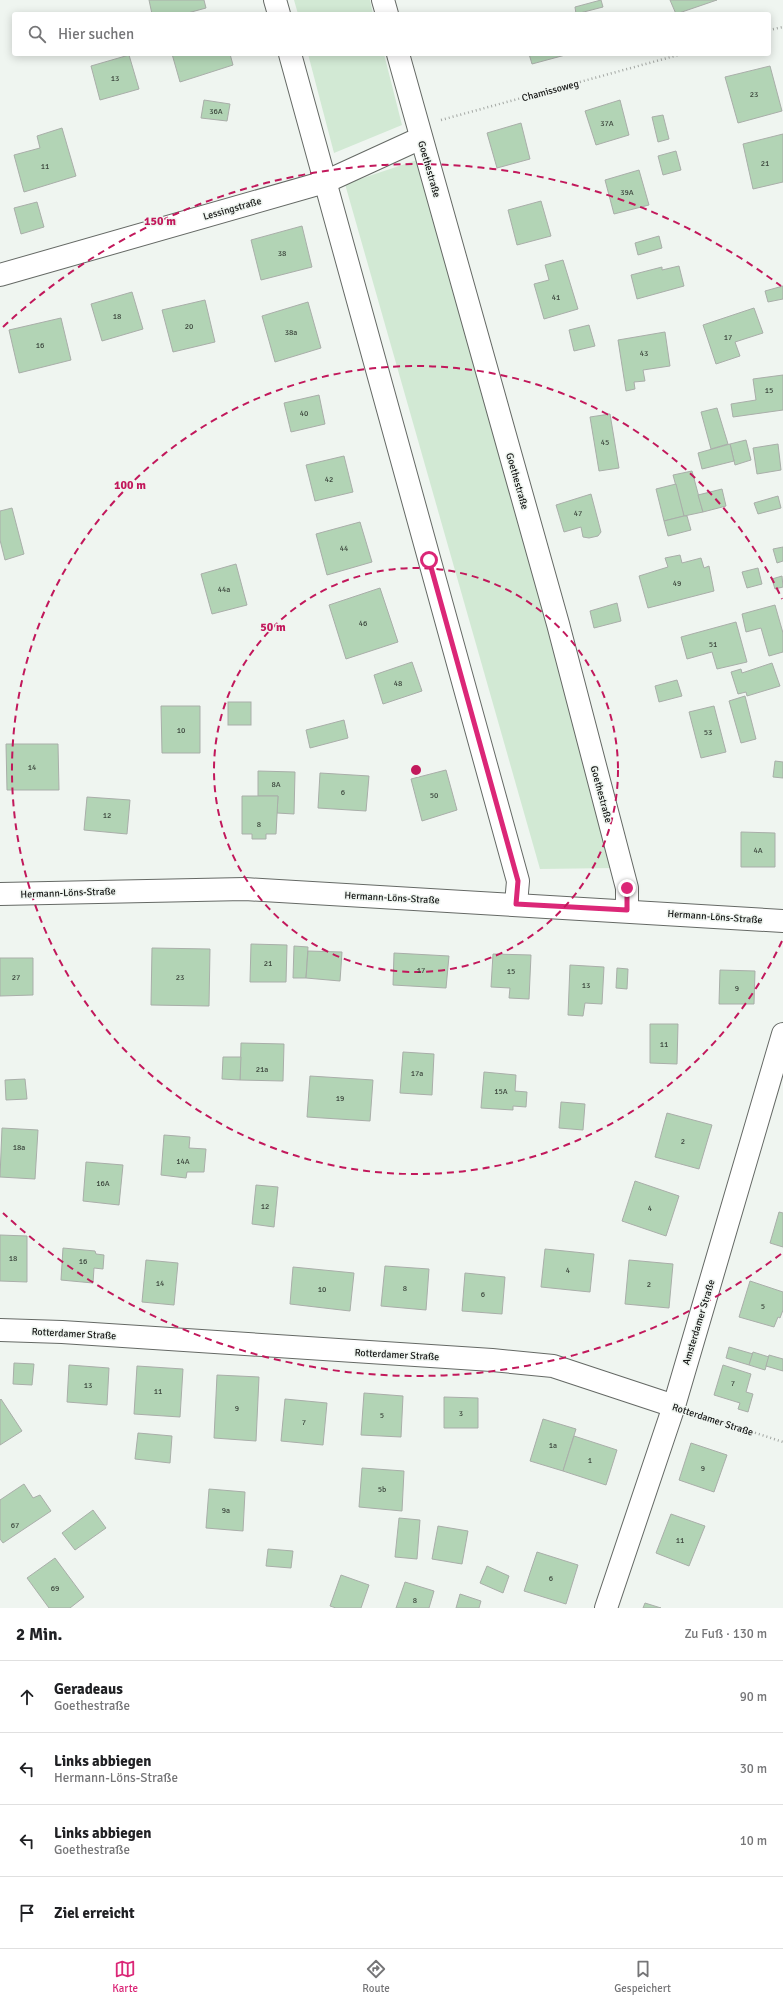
<!DOCTYPE html>
<html lang="de">
<meta charset="utf-8">
<style>
body{margin:0;font-family:Signika,sans-serif;background:#f2f2f2;color:#202124}
.stop{position:absolute;width:12px;height:12px;margin:-9px;border:3px solid #db2777;border-radius:50%;background:#fff}
.stop.end{background:#db2777;border-color:#fff;box-shadow:0 1px 4px #0008}
.list{margin:0;padding:0;list-style:none}
h2{display:flex;justify-content:space-between;align-items:center;height:52px;margin:0;padding:0 16px;font-size:17px}
h2 small{font-size:13px;font-weight:400;color:#757577}
.list li{display:grid;grid-template-columns:26px 1fr auto;gap:12px;align-items:center;box-sizing:border-box;height:72px;padding:0 16px;border-top:1px solid #e0e0e0}
.list b{display:block;font-size:15px;white-space:nowrap}
.list p{margin:0;font-size:13px;white-space:nowrap;color:#757577}
.list em{font-size:13px;font-style:normal;color:#757577}
.icon{flex:none;width:22px;height:22px;fill:none;stroke:currentColor;stroke-width:2;stroke-linecap:round;stroke-linejoin:round}
.map{position:relative;flex:none;width:783px;height:1608px;overflow:hidden}
.search{position:absolute;background:#fff;box-shadow:0 2px 10px #0003;left:12px;right:12px;top:12px;height:44px;display:flex;align-items:center;gap:10px;box-sizing:border-box;padding:0 14px;border-radius:4px;color:#757577;font-size:15px}
.sheet{height:340px;background:#fff}
nav{display:flex;justify-content:space-around;align-items:center;box-sizing:border-box;height:56px;border-top:1px solid #e0e0e0;background:#fff;font-size:11px;color:#757577}
nav a{display:grid;justify-items:center;gap:2px}
nav .on{color:#db2777}
.map>svg:first-child{display:block}
.green{fill:#d2e9d4}
.building{fill:#b2d4b5;stroke:#a9aea9}
.lines{fill:none;stroke-linecap:round;stroke-linejoin:round}
.minor-casing{stroke:#656965;stroke-width:24}
.path{stroke:#a3a7a3;stroke-width:2.5;stroke-dasharray:1 3;stroke-linecap:butt}
.minor{stroke:#fff;stroke-width:22}
.route{stroke:#db2777;stroke-width:5}
.ring{fill:none;stroke:#c2185b;stroke-width:2;stroke-dasharray:7 5}
.labels{text-anchor:middle;stroke-width:3;stroke-linejoin:round;paint-order:stroke}
.number-label{font-size:8px;fill:#3c463d}
.street-label{font-size:10px;fill:#151615;stroke:#eff5f0}
.centre{fill:#c2185b;stroke:#eff5f0;stroke-width:2}
.ring-label{font-size:12px;text-anchor:middle;font-weight:bold;fill:#c2185b;stroke:#eff5f0;stroke-width:3;stroke-linejoin:round;paint-order:stroke}
</style>
<div class="map">
<svg width="783" height="1608" viewBox="0 0 783 1608">
<rect width="100%" height="100%" fill="#eff5f0"/>
<g class="green">
<polygon points="294,0 370,0 373,14 298,14"/>
<polygon points="308,54 384,54 402,125 334,153"/>
<polygon points="417,160 614,868 540,869 345,184"/>
</g>
<g class="building">
<polygon points="149,0 204,0 206,8 184,14 152,14"/>
<polygon points="601,0 603,7 576,14 575,7"/>
<polygon points="670,0 717,0 676,14"/>
<polygon points="172,54 230,54 233,65 180,82"/>
<polygon points="529,54 569,54 532,64"/>
<polygon points="129,55 139,89 100,100 91,66"/>
<polygon points="770,66 782,111 738,123 725,77"/>
<polygon points="204,100 230,104 227,121 201,118"/>
<polygon points="620,100 629,135 596,145 585,111"/>
<polygon points="663,115 669,139 658,142 652,117"/>
<polygon points="521,123 530,159 497,168 487,133"/>
<polygon points="62,128 76,176 24,192 14,155 40,148 37,136"/>
<polygon points="783,134 783,182 753,189 743,144"/>
<polygon points="676,151 681,170 663,175 658,156"/>
<polygon points="639,170 649,205 614,214 605,180"/>
<polygon points="541,201 551,236 517,245 508,210"/>
<polygon points="37,202 44,227 21,234 14,208"/>
<polygon points="302,226 312,267 261,280 251,240"/>
<polygon points="659,236 662,248 638,255 635,243"/>
<polygon points="563,260 578,309 544,319 534,284 549,280 545,265"/>
<polygon points="679,266 684,286 637,299 631,275 662,267 662,270"/>
<polygon points="783,286 783,299 768,302 765,291"/>
<polygon points="132,292 143,329 102,341 91,304"/>
<polygon points="205,300 215,342 173,352 162,310"/>
<polygon points="308,302 321,348 275,362 262,316"/>
<polygon points="754,308 763,333 735,342 740,356 716,364 703,325"/>
<polygon points="61,318 71,360 19,373 9,330"/>
<polygon points="589,325 595,346 574,351 569,330"/>
<polygon points="665,332 670,366 643,370 645,381 634,382 635,389 626,391 618,340"/>
<polygon points="783,375 783,410 733,417 731,404 756,400 753,379"/>
<polygon points="319,395 325,424 291,432 284,403"/>
<polygon points="717,408 728,444 711,449 701,412"/>
<polygon points="610,414 619,468 599,471 590,417"/>
<polygon points="746,440 751,460 735,465 730,444"/>
<polygon points="730,444 734,461 702,469 698,453"/>
<polygon points="778,444 781,470 757,474 753,448"/>
<polygon points="344,456 353,492 315,501 306,465"/>
<polygon points="692,471 703,512 684,516 673,475"/>
<polygon points="676,484 684,516 664,521 656,489"/>
<polygon points="722,489 726,506 703,512 698,495"/>
<polygon points="591,494 601,532 598,536 589,538 583,537 581,527 564,532 556,505"/>
<polygon points="778,496 781,508 758,514 754,503"/>
<polygon points="12,508 24,554 5,560 0,540 0,511"/>
<polygon points="684,516 687,516 691,530 668,536 664,521"/>
<polygon points="360,522 372,562 327,575 316,534"/>
<polygon points="783,547 783,561 777,563 773,549"/>
<polygon points="680,555 682,563 701,558 704,568 709,566 714,591 648,608 639,576 668,567 665,558"/>
<polygon points="236,564 247,605 212,614 201,574"/>
<polygon points="758,568 762,584 747,588 742,572"/>
<polygon points="782,576 783,587 775,589 772,579"/>
<polygon points="380,588 398,642 346,659 329,605"/>
<polygon points="617,603 621,621 594,628 590,611"/>
<polygon points="775,605 783,633 783,652 769,656 761,628 746,632 742,614"/>
<polygon points="736,622 747,662 717,669 712,652 687,659 681,637"/>
<polygon points="412,662 422,691 383,704 374,675"/>
<polygon points="772,663 780,686 747,696 746,692 738,694 731,672 741,669 742,673"/>
<polygon points="677,680 682,696 659,702 655,686"/>
<polygon points="745,696 756,739 741,743 729,701"/>
<rect x="228" y="702" width="23" height="23"/>
<polygon points="161,706 200,706 200,753 162,753"/>
<polygon points="714,706 726,752 701,758 689,712"/>
<polygon points="344,720 348,738 310,748 306,730"/>
<polygon points="6,744 58,744 59,790 7,790"/>
<polygon points="775,761 783,762 783,778 773,777"/>
<polygon points="446,770 457,810 422,821 411,779"/>
<polygon points="258,771 295,772 294,814 277,813 278,796 258,796"/>
<polygon points="320,773 369,776 366,811 318,808"/>
<polygon points="242,796 278,796 276,834 266,834 266,839 252,839 252,834 242,834"/>
<polygon points="87,797 130,800 127,834 84,830"/>
<polygon points="741,832 775,833 775,867 741,867"/>
<polygon points="251,944 287,945 286,982 250,982"/>
<polygon points="294,946 308,947 306,978 293,978"/>
<polygon points="152,948 210,949 209,1006 151,1005"/>
<polygon points="308,951 342,952 340,981 306,978"/>
<polygon points="394,953 449,956 446,988 393,985"/>
<polygon points="493,954 531,955 529,999 509,998 510,988 491,987"/>
<polygon points="0,958 33,958 33,995 0,996"/>
<polygon points="570,965 604,967 602,1004 585,1003 583,1016 568,1015"/>
<polygon points="617,968 628,969 627,989 616,988"/>
<polygon points="720,970 755,971 754,1004 719,1004"/>
<polygon points="650,1024 678,1024 677,1064 650,1063"/>
<polygon points="241,1043 284,1044 283,1081 240,1080"/>
<polygon points="403,1052 434,1054 432,1095 400,1093"/>
<polygon points="223,1057 241,1057 240,1080 222,1079"/>
<polygon points="484,1072 516,1075 515,1091 527,1092 526,1107 513,1106 513,1110 481,1108"/>
<polygon points="310,1076 373,1080 370,1121 307,1117"/>
<polygon points="25,1079 27,1099 6,1100 5,1080"/>
<polygon points="561,1102 585,1104 583,1130 559,1128"/>
<polygon points="667,1113 712,1125 699,1169 655,1157"/>
<polygon points="2,1128 38,1130 35,1179 0,1177"/>
<polygon points="164,1135 190,1137 189,1148 206,1149 204,1172 187,1172 186,1178 161,1175"/>
<polygon points="86,1162 123,1165 119,1205 83,1201"/>
<polygon points="635,1181 679,1196 666,1236 622,1221"/>
<polygon points="256,1185 278,1187 274,1227 252,1224"/>
<polygon points="779,1212 783,1213 783,1247 770,1243"/>
<polygon points="0,1235 27,1236 27,1282 0,1281"/>
<polygon points="63,1248 95,1251 96,1254 104,1255 103,1269 94,1268 93,1283 61,1280"/>
<polygon points="545,1249 594,1254 590,1292 541,1287"/>
<polygon points="146,1260 178,1263 174,1305 142,1302"/>
<polygon points="629,1260 673,1264 669,1308 625,1304"/>
<polygon points="385,1266 429,1269 426,1310 381,1306"/>
<polygon points="293,1267 354,1273 350,1311 290,1304"/>
<polygon points="465,1273 505,1277 502,1314 462,1311"/>
<polygon points="750,1281 783,1292 783,1310 780,1318 778,1317 774,1327 739,1317"/>
<polygon points="729,1347 753,1354 749,1365 726,1358"/>
<polygon points="753,1352 769,1357 765,1370 749,1365"/>
<polygon points="769,1355 783,1359 783,1371 766,1366"/>
<polygon points="14,1363 34,1364 32,1385 13,1384"/>
<polygon points="69,1365 109,1368 107,1405 67,1402"/>
<polygon points="723,1365 751,1374 746,1392 753,1394 748,1412 738,1409 740,1403 714,1395"/>
<polygon points="137,1366 183,1369 180,1417 134,1414"/>
<polygon points="217,1375 259,1377 256,1441 214,1438"/>
<polygon points="364,1393 403,1396 401,1437 361,1435"/>
<polygon points="444,1397 478,1398 478,1428 444,1428"/>
<polygon points="1,1399 22,1431 0,1445 0,1400"/>
<polygon points="285,1399 327,1403 323,1445 281,1441"/>
<polygon points="543,1419 576,1429 563,1471 530,1461"/>
<polygon points="138,1433 172,1436 170,1463 135,1459"/>
<polygon points="574,1436 617,1450 606,1485 563,1471"/>
<polygon points="691,1443 727,1455 714,1492 679,1480"/>
<polygon points="362,1468 404,1471 402,1511 359,1507"/>
<polygon points="24,1484 33,1498 40,1495 51,1511 3,1543 0,1539 0,1500"/>
<polygon points="209,1489 245,1492 243,1531 206,1528"/>
<polygon points="93,1510 106,1528 75,1550 62,1533"/>
<polygon points="671,1514 705,1526 689,1566 656,1553"/>
<polygon points="399,1518 420,1520 417,1559 395,1557"/>
<polygon points="438,1526 468,1531 462,1564 432,1559"/>
<polygon points="268,1549 293,1551 291,1568 266,1566"/>
<polygon points="537,1552 578,1565 566,1604 524,1591"/>
<polygon points="55,1558 84,1597 70,1608 49,1608 27,1578"/>
<polygon points="487,1566 509,1576 503,1593 480,1583"/>
<polygon points="341,1575 369,1585 361,1608 336,1608 330,1606"/>
<polygon points="405,1582 434,1591 429,1608 396,1608"/>
<polygon points="460,1594 481,1601 479,1608 456,1608"/>
<polygon points="645,1603 661,1608 643,1608"/>
</g>
<g class="lines">
<g class="minor-casing">
<g id="minor">
<polyline points="275,0 279,14"/>
<polyline points="383,0 387,14"/>
<polyline points="290,54 518,881 516,904"/>
<polyline points="398,54 558,624 627,888 627,910"/>
<polyline points="0,275 325,182 421,138"/>
<polyline points="0,894 245,889 783,921"/>
<polyline points="0,1330 62,1332 492,1360 553,1366 674,1406"/>
<polyline points="606,1608 674,1406 783,1034"/>
</g>
</g>
<g class="path">
<polyline points="769,30 783,27"/>
<polyline points="441,120 682,54"/>
<polyline points="698,1414 783,1442"/>
</g>
<use href="#minor" class="minor"/>
</g>
<g class="lines">
<polyline class="route" points="429,560 518,881 516,904 627,910 627,888"/>
</g>
<g class="ring">
<circle cx="416" cy="770" r="202"/>
<path d="M782 941A404 404 0 1 1 782 599"/>
<path d="M781 1254A606 606 0 0 1 3 1213M3 327A606 606 0 0 1 781 286"/>
</g>
<g class="labels">
<g class="number-label">
<text x="115" y="81">13</text>
<text x="754" y="97">23</text>
<text x="216" y="114">36A</text>
<text x="607" y="126">37A</text>
<text x="765" y="166">21</text>
<text x="45" y="169">11</text>
<text x="627" y="195">39A</text>
<text x="282" y="256">38</text>
<text x="556" y="300">41</text>
<text x="117" y="319">18</text>
<text x="189" y="329">20</text>
<text x="291" y="335">38a</text>
<text x="728" y="340">17</text>
<text x="40" y="348">16</text>
<text x="644" y="356">43</text>
<text x="769" y="393">15</text>
<text x="304" y="416">40</text>
<text x="605" y="445">45</text>
<text x="329" y="482">42</text>
<text x="578" y="516">47</text>
<text x="344" y="551">44</text>
<text x="677" y="586">49</text>
<text x="224" y="592">44a</text>
<text x="363" y="626">46</text>
<text x="713" y="647">51</text>
<text x="398" y="686">48</text>
<text x="181" y="733">10</text>
<text x="708" y="735">53</text>
<text x="32" y="770">14</text>
<text x="276" y="787">8A</text>
<text x="343" y="795">6</text>
<text x="434" y="798">50</text>
<text x="107" y="818">12</text>
<text x="259" y="827">8</text>
<text x="758" y="853">4A</text>
<text x="268" y="966">21</text>
<text x="421" y="973">17</text>
<text x="511" y="974">15</text>
<text x="16" y="980">27</text>
<text x="180" y="980">23</text>
<text x="586" y="988">13</text>
<text x="737" y="991">9</text>
<text x="664" y="1047">11</text>
<text x="262" y="1072">21a</text>
<text x="417" y="1076">17a</text>
<text x="501" y="1094">15A</text>
<text x="340" y="1101">19</text>
<text x="683" y="1144">2</text>
<text x="19" y="1150">18a</text>
<text x="183" y="1164">14A</text>
<text x="103" y="1186">16A</text>
<text x="265" y="1209">12</text>
<text x="650" y="1211">4</text>
<text x="13" y="1261">18</text>
<text x="83" y="1264">16</text>
<text x="568" y="1273">4</text>
<text x="160" y="1286">14</text>
<text x="649" y="1287">2</text>
<text x="405" y="1291">8</text>
<text x="322" y="1292">10</text>
<text x="483" y="1297">6</text>
<text x="763" y="1309">5</text>
<text x="733" y="1386">7</text>
<text x="88" y="1388">13</text>
<text x="158" y="1394">11</text>
<text x="237" y="1411">9</text>
<text x="461" y="1416">3</text>
<text x="382" y="1418">5</text>
<text x="304" y="1425">7</text>
<text x="553" y="1448">1a</text>
<text x="590" y="1463">1</text>
<text x="703" y="1471">9</text>
<text x="382" y="1492">5b</text>
<text x="226" y="1513">9a</text>
<text x="15" y="1528">67</text>
<text x="680" y="1543">11</text>
<text x="551" y="1581">6</text>
<text x="55" y="1591">69</text>
<text x="415" y="1603">8</text>
</g>
<g class="street-label">
<text transform="translate(550 90) rotate(-15)" y="4">Chamissoweg</text>
<text transform="translate(430 169) rotate(74)" y="4">Goethestraße</text>
<text transform="translate(232 208) rotate(-16)" y="4">Lessingstraße</text>
<text transform="translate(518 481) rotate(74)" y="4">Goethestraße</text>
<text transform="translate(602 794) rotate(75)" y="4">Goethestraße</text>
<text transform="translate(68 892) rotate(-2)" y="4">Hermann-Löns-Straße</text>
<text transform="translate(392 897) rotate(3)" y="4">Hermann-Löns-Straße</text>
<text transform="translate(715 916) rotate(4)" y="4">Hermann-Löns-Straße</text>
<text transform="translate(698 1322) rotate(-73)" y="4">Amsterdamer Straße</text>
<text transform="translate(74 1333) rotate(3)" y="4">Rotterdamer Straße</text>
<text transform="translate(397 1354) rotate(3)" y="4">Rotterdamer Straße</text>
<text transform="translate(713 1419) rotate(18)" y="4">Rotterdamer Straße</text>
</g>
</g>
<circle cx="416" cy="770" r="6" class="centre"/>
<g class="ring-label">
<text x="160" y="225">150 m</text>
<text x="130" y="489">100 m</text>
<text x="273" y="631">50 m</text>
</g>
</svg>
<div class="stop" style="left:429px;top:560px"></div>
<div class="stop end" style="left:627px;top:888px"></div>
<div class="search"><svg class="icon" aria-label="search" viewBox="0 0 24 24"><circle cx="10" cy="10" r="6"/><path d="M15 15l6 6"/></svg>Hier suchen</div>
</div>
<section class="sheet">
<h2>2 Min.<small>Zu Fuß · 130 m</small></h2>
<ul class="list">
<li><svg class="icon" aria-label="ahead" viewBox="0 0 24 24"><path d="M12 20V5M6 11l6-6 6 6"/></svg><div><b>Geradeaus</b><p>Goethestraße</p></div><em>90 m</em></li>
<li><svg class="icon" aria-label="left" viewBox="0 0 24 24"><path d="M17 20v-9H6M10 6l-5 5 5 5"/></svg><div><b>Links abbiegen</b><p>Hermann-Löns-Straße</p></div><em>30 m</em></li>
<li><svg class="icon" aria-label="left" viewBox="0 0 24 24"><path d="M17 20v-9H6M10 6l-5 5 5 5"/></svg><div><b>Links abbiegen</b><p>Goethestraße</p></div><em>10 m</em></li>
<li><svg class="icon" aria-label="arrive" viewBox="0 0 24 24"><path d="M6 21V4h12l-3 4 3 4H6"/></svg><div><b>Ziel erreicht</b></div></li>
</ul>
</section>
<nav>
<a class="on"><svg class="icon" aria-label="map" viewBox="0 0 24 24"><path d="M3 6l6-2 6 2 6-2v14l-6 2-6-2-6 2zM9 4v14M15 6v14"/></svg>Karte</a>
<a><svg class="icon" aria-label="directions" viewBox="0 0 24 24"><path d="M12 3l9 9-9 9-9-9zM9 14v-3h6M13 9l2 2-2 2"/></svg>Route</a>
<a><svg class="icon" aria-label="saved" viewBox="0 0 24 24"><path d="M7 4h10v16l-5-4-5 4z"/></svg>Gespeichert</a>
</nav>
